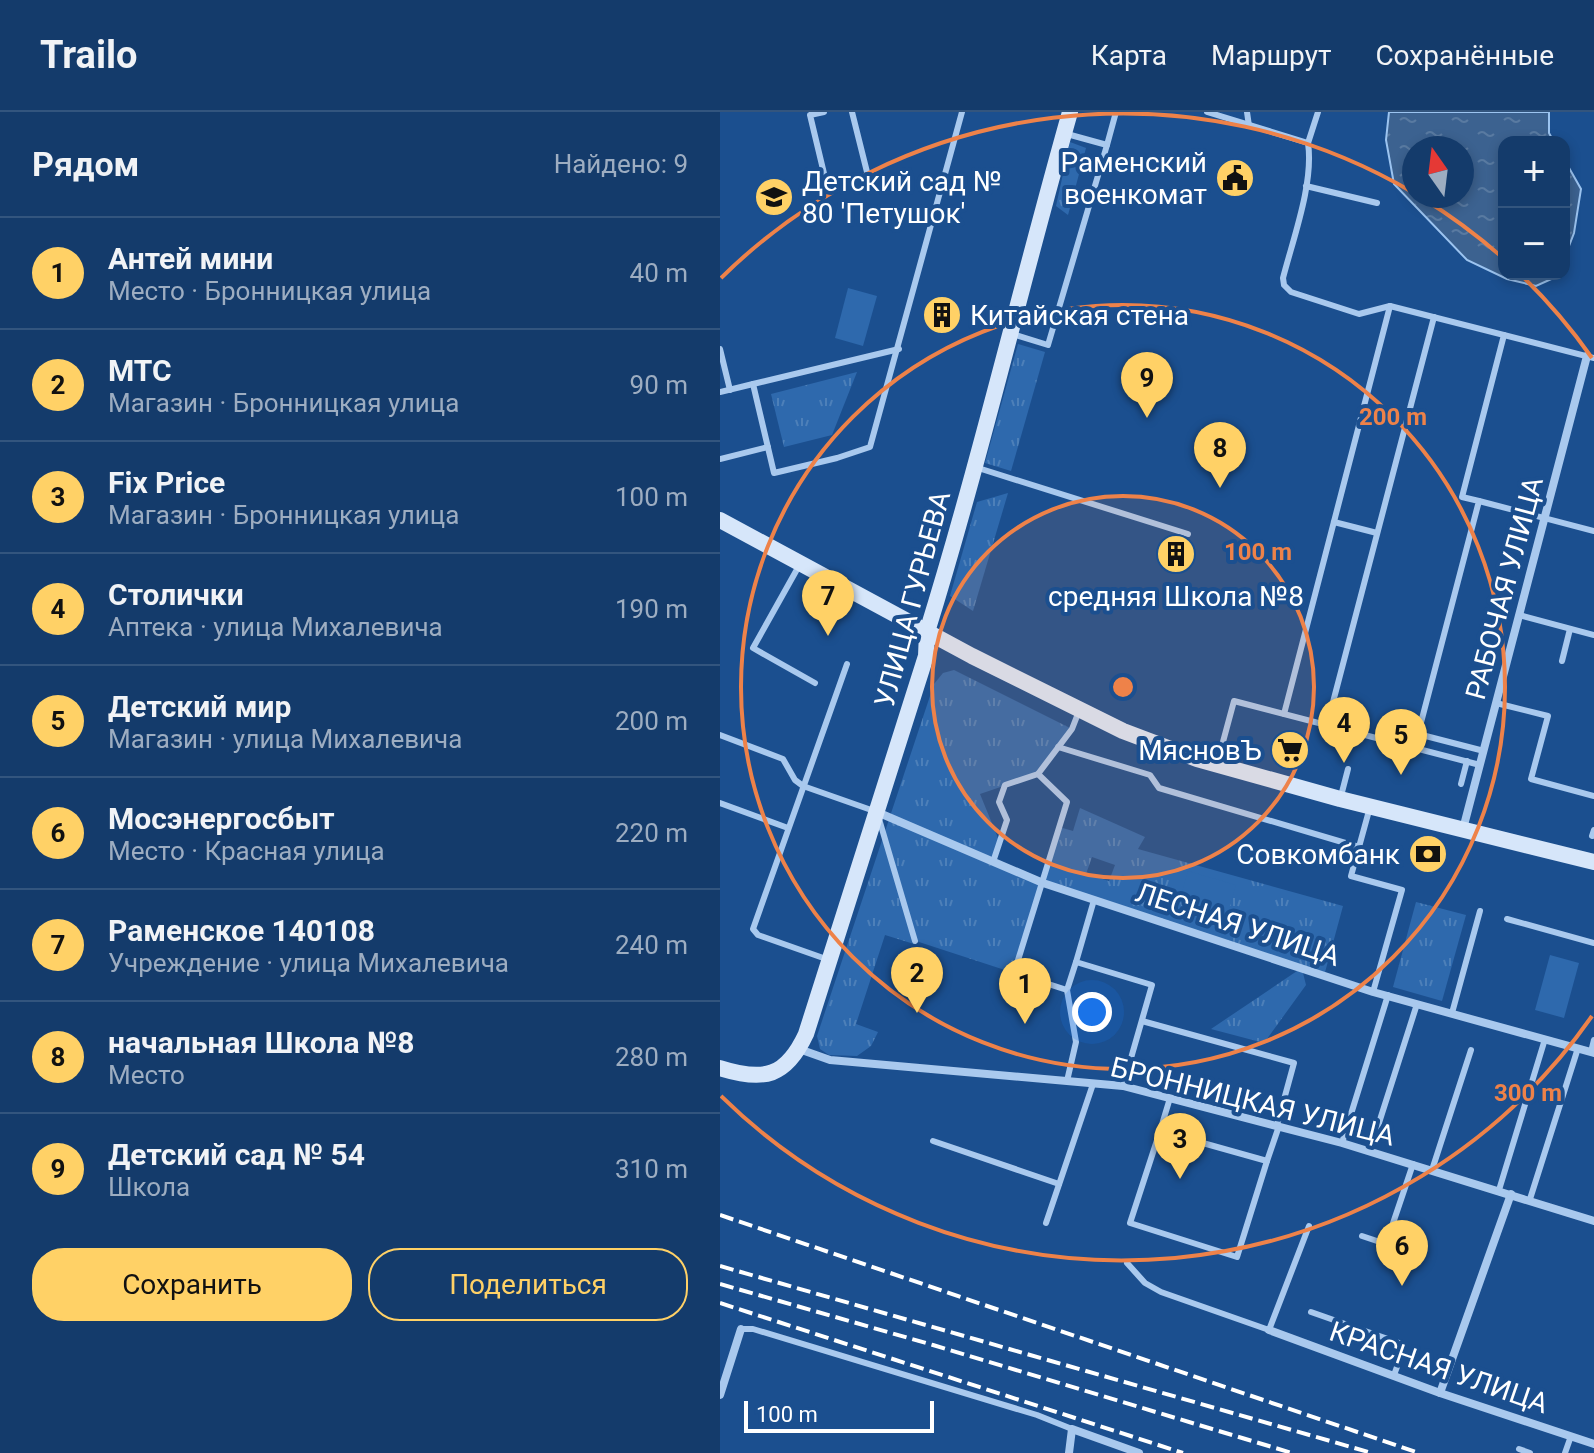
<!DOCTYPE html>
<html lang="ru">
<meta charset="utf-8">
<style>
body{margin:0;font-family:Roboto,sans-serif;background:#1d4271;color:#f1f3f6}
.controls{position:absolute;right:24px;top:24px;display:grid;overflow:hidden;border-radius:16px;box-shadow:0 4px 12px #0003}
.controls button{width:72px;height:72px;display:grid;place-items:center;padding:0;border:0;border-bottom:2px solid #33557e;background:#143b6b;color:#f1f3f6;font:40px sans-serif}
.compass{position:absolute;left:682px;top:24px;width:72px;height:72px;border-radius:50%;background:#143b6b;box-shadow:0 4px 12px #0003;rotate:346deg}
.scale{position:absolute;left:24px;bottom:20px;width:190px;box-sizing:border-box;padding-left:8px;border:4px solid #fff;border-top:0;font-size:22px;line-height:28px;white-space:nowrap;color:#fff;-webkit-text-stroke:6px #1b4f8f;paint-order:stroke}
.you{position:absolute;left:372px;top:900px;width:28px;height:28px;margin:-20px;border:6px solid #fff;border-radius:50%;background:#1a73e8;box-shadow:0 0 0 12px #1a73e833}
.badge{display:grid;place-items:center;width:52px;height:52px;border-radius:50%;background:#ffd166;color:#111;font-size:26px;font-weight:700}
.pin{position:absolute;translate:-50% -66px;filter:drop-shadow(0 2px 4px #0008)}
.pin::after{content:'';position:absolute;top:42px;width:28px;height:24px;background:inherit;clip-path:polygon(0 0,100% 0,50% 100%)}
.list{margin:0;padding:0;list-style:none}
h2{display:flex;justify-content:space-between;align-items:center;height:104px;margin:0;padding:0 32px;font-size:34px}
h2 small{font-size:26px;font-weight:400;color:#9dadc1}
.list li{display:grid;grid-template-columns:52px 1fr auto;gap:24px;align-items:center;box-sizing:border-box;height:112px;padding:0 32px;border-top:2px solid #33557e}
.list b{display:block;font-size:30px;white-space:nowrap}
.list p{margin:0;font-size:26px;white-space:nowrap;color:#9dadc1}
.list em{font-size:26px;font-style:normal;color:#9dadc1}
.actions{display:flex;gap:16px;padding:24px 32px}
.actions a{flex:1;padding:18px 0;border:2px solid #ffd166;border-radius:32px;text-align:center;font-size:28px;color:#ffd166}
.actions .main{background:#ffd166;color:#111}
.map{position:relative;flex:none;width:874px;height:1341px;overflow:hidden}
header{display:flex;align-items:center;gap:48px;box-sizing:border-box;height:112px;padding:0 40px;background:#143b6b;border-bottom:2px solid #33557e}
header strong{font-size:38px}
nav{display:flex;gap:44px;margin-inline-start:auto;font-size:28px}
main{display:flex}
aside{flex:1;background:#143b6b}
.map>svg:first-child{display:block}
.grass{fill:url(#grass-tufts);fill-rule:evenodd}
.pitch{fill:#2e69ad}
.water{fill:url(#water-ripples);stroke:#9cc4f0;stroke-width:2;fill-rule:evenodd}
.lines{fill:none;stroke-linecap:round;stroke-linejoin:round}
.lane{stroke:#a9c9ee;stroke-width:6}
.street{stroke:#a9c9ee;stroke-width:8}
.secondary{stroke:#d6e6fa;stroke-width:16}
.rail{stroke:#fff;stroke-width:4;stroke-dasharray:14 6;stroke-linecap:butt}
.ring{fill:none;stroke:#ee8249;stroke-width:4}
.labels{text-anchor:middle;stroke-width:8;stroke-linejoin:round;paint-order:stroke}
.poi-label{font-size:28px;fill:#fff;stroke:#1b4f8f;text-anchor:end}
.street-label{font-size:28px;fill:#fff;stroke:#1b4f8f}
.centre{fill:#ee8249;stroke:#1b4f8f;stroke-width:4}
.ring-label{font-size:24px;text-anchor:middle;font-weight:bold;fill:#ee8249;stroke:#1b4f8f;stroke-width:8;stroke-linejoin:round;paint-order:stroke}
</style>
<header>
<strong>Trailo</strong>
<nav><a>Карта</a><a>Маршрут</a><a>Сохранённые</a></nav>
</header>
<main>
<aside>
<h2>Рядом<small>Найдено: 9</small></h2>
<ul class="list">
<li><span class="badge">1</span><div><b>Антей мини</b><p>Место · Бронницкая улица</p></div><em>40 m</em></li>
<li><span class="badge">2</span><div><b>МТС</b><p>Магазин · Бронницкая улица</p></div><em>90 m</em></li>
<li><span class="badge">3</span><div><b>Fix Price</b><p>Магазин · Бронницкая улица</p></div><em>100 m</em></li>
<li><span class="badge">4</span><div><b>Столички</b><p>Аптека · улица Михалевича</p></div><em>190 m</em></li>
<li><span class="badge">5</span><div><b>Детский мир</b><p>Магазин · улица Михалевича</p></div><em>200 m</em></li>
<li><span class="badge">6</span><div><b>Мосэнергосбыт</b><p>Место · Красная улица</p></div><em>220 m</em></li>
<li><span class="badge">7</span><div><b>Раменское 140108</b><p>Учреждение · улица Михалевича</p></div><em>240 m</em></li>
<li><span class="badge">8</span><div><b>начальная Школа №8</b><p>Место</p></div><em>280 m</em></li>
<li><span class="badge">9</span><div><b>Детский сад № 54</b><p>Школа</p></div><em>310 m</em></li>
</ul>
<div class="actions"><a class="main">Сохранить</a><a>Поделиться</a></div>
</aside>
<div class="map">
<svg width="874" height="1341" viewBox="0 0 874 1341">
<defs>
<pattern id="grass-tufts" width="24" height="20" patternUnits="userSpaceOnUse" patternTransform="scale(2)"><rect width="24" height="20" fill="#2e69ad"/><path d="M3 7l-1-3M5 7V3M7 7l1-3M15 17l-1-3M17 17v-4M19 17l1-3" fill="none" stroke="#4d80b9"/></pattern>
<pattern id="water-ripples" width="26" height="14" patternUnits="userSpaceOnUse" patternTransform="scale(2)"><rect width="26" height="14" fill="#3c6290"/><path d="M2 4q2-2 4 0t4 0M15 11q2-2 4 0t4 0" fill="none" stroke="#597aa1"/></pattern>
</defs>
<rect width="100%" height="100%" fill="#1b4f8f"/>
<g class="grass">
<polygon points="350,30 366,36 348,103 336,94"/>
<polygon points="298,232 325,240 291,359 265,351"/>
<polygon points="137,260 112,323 64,335 51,282"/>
<polygon points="288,381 253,499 230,484 257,390"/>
<path d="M234,558L352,617L318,662L260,682L280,731L273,749L323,771L339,715L353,719L360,696L425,725L418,737L623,794L604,864L582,857L586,873L544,931L491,917L580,857L323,771L294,861L196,829L194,832L165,823L136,912L158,920L151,934L137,944L109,943L100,937L97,924L214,572L223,561ZM372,745L395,753L389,769L366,762Z"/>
<polygon points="696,790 746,803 722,889 673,875"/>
</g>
<g class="pitch">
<polygon points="128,176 157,184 143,234 115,226"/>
<polygon points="468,759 516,773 507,804 459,790"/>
<polygon points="830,843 859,851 844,906 815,898"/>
</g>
<g class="water">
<path d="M669,0H829V21L834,30H784V162H838V164L816,174L787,167L747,148L674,72L666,28ZM694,36H742V84H694Z"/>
<polygon points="844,47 861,77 854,121 844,147"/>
</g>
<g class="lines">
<g class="lane">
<polyline points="104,0 90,3 107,74 148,64 132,0"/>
<path d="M487,0L588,31C594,71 573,127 563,166L564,173L571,180L639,202L670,194L874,246"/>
<polyline points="527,0 529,14"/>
<polyline points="347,22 387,33 396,0"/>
<polyline points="588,31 598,0"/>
<polyline points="586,74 657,91"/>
<polyline points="292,222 328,233 387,33"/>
<polyline points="0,237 10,278"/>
<polyline points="33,272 179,237"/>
<polyline points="0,280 33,272 54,361 117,346 150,335 242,0"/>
<polyline points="0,347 48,335"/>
<polyline points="255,355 468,422"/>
<polyline points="759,389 874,419"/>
<polyline points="614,410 657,421"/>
<polyline points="80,452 33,536 95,571"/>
<polyline points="799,503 874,523"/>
<polyline points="842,549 850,517"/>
<polyline points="776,591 828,604 811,667 874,684"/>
<polyline points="564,602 670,194"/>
<polyline points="607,613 714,205"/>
<polyline points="0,623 63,647 75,668 83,674 157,700 195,829"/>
<polyline points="338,635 430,663 439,676 639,735"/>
<polyline points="764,639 698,622 759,389 742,385 784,223"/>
<polyline points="497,652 514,589 760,653"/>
<polyline points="318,662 347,690 294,861 347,878 356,850"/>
<polyline points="741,672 747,649"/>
<polyline points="621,684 628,657"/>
<polyline points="0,691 68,716"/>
<polyline points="650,695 631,764 682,778 653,880"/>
<polyline points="872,724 874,718"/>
<polyline points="273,750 287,708 279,690 285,673 318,662 352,617 359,599"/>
<polyline points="374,788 356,850 432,873 403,974"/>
<polyline points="787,807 874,831"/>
<polyline points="109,848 38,823 33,817 127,552"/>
<polyline points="732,901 760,799"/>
<polyline points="422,909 574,951 557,1013"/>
<polyline points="871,940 874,928"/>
<polyline points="347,969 356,930 347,878"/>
<polyline points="450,986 440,1019 547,1049 559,1014"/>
<polyline points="440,1019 410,1111 517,1145 547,1049"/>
<polyline points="213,1029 339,1072"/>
<polyline points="622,1031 668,883"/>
<polyline points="650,1039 697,892"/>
<polyline points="693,1052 666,1132 698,1142"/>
<polyline points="712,1058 751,938"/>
<polyline points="779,1078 825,927"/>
<polyline points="810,1087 858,936"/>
<polyline points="326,1111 373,972"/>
<polyline points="642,1124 666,1132"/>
<polyline points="407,1151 425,1171 441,1180 549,1218 589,1114"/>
<polyline points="591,1200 685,1233 674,1263"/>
<polyline points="21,1217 33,1217 317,1303 352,1317"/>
<polyline points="799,1337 810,1341"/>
<polyline points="845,1341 851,1324"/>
</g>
<g class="street">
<polyline points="157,700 323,771 653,880 874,941"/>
<polyline points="743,717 867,244"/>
<polyline points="79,937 110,948 403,974 622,1031 874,1109"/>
<polyline points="549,1218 720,1281 874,1332"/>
<polyline points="720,1281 791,1082"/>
<polyline points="0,1283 21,1217"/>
<polyline points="349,1341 352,1317 419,1341"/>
</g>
<g class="secondary">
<polyline points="0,408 252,544 403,619 477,647 620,687 874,750"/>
<path d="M0,956C44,970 66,965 86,922L206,544L207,520C260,349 301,173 350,0"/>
</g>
<g class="rail">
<polyline points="0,1103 699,1341"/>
<polyline points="0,1154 652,1341"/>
<polyline points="0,1172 213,1233 572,1341"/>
<polyline points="0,1191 463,1341"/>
</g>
</g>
<circle cx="403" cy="575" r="191" fill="#ee8249" fill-opacity=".12"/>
<g class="ring">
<circle cx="403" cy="575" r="191"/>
<circle cx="403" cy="575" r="382"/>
<path d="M872 904A573 573 0 0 1 1 984M1 166A573 573 0 0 1 694 81M702 86A573 573 0 0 1 783 146M801 163A573 573 0 0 1 872 246"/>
</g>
<defs>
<g id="civic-disc" transform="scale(2)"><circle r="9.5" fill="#ffd166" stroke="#1b4f8f"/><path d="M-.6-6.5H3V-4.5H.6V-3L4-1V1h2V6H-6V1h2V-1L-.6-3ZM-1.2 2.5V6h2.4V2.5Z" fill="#111"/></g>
<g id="school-disc" transform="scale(2)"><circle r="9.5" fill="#ffd166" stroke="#1b4f8f"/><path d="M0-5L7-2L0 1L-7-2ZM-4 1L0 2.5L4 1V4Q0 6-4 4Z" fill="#111"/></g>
<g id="building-disc" transform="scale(2)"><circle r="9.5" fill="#ffd166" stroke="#1b4f8f"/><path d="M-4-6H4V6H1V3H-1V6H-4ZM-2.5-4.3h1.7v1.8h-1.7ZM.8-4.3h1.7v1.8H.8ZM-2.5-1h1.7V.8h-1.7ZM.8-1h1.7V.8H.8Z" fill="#111"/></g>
<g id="supermarket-disc" transform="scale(2)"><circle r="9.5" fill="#ffd166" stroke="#1b4f8f"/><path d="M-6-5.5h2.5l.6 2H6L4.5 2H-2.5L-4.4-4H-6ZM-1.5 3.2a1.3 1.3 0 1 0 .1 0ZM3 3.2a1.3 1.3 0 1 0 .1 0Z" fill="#111"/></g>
<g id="bank-disc" transform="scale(2)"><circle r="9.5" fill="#ffd166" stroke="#1b4f8f"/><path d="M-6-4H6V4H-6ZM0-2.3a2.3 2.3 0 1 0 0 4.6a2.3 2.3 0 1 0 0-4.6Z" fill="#111"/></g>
</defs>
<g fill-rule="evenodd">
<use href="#civic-disc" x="515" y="66"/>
<use href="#school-disc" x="54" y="85"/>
<use href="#building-disc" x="222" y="203"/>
<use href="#building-disc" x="456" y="442"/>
<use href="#supermarket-disc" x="570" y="638"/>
<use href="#bank-disc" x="708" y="742"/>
</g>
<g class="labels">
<g class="poi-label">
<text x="487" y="60">Раменский<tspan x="487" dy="32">военкомат</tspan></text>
<text x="82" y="79" text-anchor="start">Детский сад №<tspan x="82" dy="32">80 'Петушок'</tspan></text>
<text x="250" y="213" text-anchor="start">Китайская стена</text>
<text x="456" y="494" text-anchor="middle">средняя Школа №8</text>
<text x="542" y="648">МясновЪ</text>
<text x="680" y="752">Совкомбанк</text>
</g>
<g class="street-label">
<text transform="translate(784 476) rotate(-75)" y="10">РАБОЧАЯ УЛИЦА</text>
<text transform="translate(192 487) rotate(-75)" y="10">УЛИЦА ГУРЬЕВА</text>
<text transform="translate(518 812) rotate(18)" y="10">ЛЕСНАЯ УЛИЦА</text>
<text transform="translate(533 989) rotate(14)" y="10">БРОННИЦКАЯ УЛИЦА</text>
<text transform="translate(719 1255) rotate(19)" y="10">КРАСНАЯ УЛИЦА</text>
</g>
</g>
<circle cx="403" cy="575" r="12" class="centre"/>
<g class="ring-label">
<text x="673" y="313">200 m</text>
<text x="538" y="448">100 m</text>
<text x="808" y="989">300 m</text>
</g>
</svg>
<div class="controls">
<button>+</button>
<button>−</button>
</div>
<svg class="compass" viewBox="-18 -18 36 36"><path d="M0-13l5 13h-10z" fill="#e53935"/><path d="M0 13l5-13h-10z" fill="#9dadc1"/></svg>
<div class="scale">100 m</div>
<div class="you"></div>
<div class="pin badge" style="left:305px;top:912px">1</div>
<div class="pin badge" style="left:197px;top:901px">2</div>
<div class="pin badge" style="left:460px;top:1067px">3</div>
<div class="pin badge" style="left:624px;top:651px">4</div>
<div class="pin badge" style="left:681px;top:663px">5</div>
<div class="pin badge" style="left:682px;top:1174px">6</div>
<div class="pin badge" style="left:108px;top:524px">7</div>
<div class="pin badge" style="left:500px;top:376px">8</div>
<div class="pin badge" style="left:427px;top:306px">9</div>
</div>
</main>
